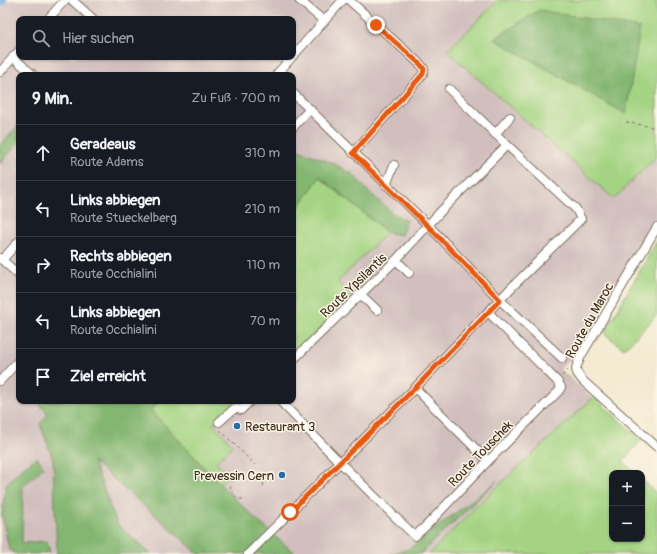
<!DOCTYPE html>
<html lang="de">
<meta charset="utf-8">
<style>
body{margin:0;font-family:Pangolin,sans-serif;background:#242831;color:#f1f3f6}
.controls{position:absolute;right:12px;bottom:12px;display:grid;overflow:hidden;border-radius:8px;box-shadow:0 1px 3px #0004}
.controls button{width:36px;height:36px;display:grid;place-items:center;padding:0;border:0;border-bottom:1px solid #363941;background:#171b24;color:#f1f3f6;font:20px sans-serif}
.stop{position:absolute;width:12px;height:12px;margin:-9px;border:3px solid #ea580c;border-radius:50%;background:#fff}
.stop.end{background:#ea580c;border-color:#fff;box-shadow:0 1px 4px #0008}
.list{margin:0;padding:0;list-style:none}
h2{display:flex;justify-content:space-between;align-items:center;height:52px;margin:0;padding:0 16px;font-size:17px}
h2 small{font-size:13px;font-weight:400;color:#9ea1a6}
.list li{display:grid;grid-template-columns:26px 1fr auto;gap:12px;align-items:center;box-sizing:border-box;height:56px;padding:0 16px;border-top:1px solid #363941}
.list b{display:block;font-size:15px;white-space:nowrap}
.list p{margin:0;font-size:13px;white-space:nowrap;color:#9ea1a6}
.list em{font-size:13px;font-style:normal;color:#9ea1a6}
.icon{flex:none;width:22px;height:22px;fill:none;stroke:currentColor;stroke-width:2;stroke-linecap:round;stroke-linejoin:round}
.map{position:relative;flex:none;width:657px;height:554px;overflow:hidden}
.search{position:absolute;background:#171b24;box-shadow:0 1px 3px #0004;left:16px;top:16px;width:280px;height:44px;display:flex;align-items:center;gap:10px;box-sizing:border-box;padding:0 14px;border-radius:8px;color:#9ea1a6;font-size:15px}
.panel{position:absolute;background:#171b24;box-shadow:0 1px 3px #0004;left:16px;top:72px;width:280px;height:332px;border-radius:8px}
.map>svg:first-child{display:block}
.industrial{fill:#d1bfbe;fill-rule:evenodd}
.green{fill:#a4d483;stroke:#707f50}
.forest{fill:#83b671;stroke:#5f7048}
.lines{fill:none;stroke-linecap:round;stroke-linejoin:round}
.river{stroke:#7aace6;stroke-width:12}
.minor-casing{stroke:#7b6d5d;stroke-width:10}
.path{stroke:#7b6d5d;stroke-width:1;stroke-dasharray:3 3;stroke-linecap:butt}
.minor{stroke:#fff;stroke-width:8}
.route{stroke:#ea580c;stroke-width:5}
.poi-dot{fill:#1f6fb2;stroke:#fcf5e5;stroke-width:1.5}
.labels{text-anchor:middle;stroke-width:3;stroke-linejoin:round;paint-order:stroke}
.street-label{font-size:13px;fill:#3b2a1e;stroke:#fcf5e5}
.poi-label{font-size:13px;fill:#3b2a1e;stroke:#fcf5e5;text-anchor:start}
</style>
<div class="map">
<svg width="657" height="554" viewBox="0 0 657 554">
<rect width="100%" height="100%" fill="#fcf5e5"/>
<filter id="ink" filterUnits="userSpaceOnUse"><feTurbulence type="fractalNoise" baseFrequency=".025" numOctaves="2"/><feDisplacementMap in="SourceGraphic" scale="8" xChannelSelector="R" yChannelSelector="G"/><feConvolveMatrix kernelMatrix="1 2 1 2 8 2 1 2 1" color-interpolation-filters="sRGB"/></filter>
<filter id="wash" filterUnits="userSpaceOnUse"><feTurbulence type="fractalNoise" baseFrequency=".012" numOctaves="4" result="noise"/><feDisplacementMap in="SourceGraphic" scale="16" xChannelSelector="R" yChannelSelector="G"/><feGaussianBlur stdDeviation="0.9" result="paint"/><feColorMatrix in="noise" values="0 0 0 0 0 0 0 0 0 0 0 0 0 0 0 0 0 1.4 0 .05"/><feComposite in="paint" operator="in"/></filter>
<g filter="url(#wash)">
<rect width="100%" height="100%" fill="#f3ead1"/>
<path class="industrial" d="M9,0H498L447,51L614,199L657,156V218L575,354L560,369L593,398L502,483L429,554H0V10ZM19,19H293V57H19ZM19,75H293V401H19Z"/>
<g class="green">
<polygon points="498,0 657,0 657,156 614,199 447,51"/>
<polygon points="319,177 387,232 338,282 351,296 293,356 293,215"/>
<polygon points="657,241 657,315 624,349 604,333"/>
<polygon points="594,397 641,440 623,461 635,473 612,473 612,539 642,539 642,479 657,494 657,554 429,554 484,499"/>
<polygon points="160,401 241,401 237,406 232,406 213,424 233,445 216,462 229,475 220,484 150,410"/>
</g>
<g class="forest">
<polygon points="539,10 640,28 626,114 494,39"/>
<polygon points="19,124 19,142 0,164 0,146"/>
<polygon points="293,148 333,163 352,174 367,190 392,213 407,221 401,235 387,232 320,177 293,215"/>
<path d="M37,401H160L151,410C197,460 243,511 296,554H199L93,461L117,524L151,554H57L53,459L40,424L48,414Z"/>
<polygon points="37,457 44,467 23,486 22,543 47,541 50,552 37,554 15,554 9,549 2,516 6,484 20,470"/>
<polygon points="497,481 420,554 390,554 409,549"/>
</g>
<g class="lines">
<polyline class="river" points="0,1 1,0"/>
</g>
</g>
<g filter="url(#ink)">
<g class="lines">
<g class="minor-casing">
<g id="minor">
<polyline points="72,0 93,19"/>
<polyline points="299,0 324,21"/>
<polyline points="349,0 421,65 424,69 423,74 353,153"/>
<polyline points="48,19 65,0"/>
<polyline points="293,56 343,0"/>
<polyline points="13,57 33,75"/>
<polyline points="0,72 19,51"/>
<polyline points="276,75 292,57"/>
<polyline points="293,93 429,226 500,300 562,358"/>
<polyline points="293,127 310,109"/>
<polyline points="495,134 510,117"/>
<polyline points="386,185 394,165"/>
<polyline points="657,227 581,356 576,368 577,373 582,380 657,447"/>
<polyline points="0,258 19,275"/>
<polyline points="2,260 19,241"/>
<polyline points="396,260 409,273"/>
<polyline points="360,294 377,310"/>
<polyline points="293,360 396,260 442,210 507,145"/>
<polyline points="0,381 19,360"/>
<polyline points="415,388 488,461"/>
<path d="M280,401C324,447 369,492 415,536L427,525L488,461L559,391L561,387L557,381L488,312"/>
<polyline points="219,422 235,408 241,410 250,401"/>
<polyline points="248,554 415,388 513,286 581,219 576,209 507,145 449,89"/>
</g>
</g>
<g class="path">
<polyline points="626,122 657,128"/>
<polyline points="562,376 568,370"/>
<polyline points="220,430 255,465"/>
<path d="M231,475L233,478L231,480L232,482C228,490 233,493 238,499H246"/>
<polyline points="263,486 265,479 270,475"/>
</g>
<use href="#minor" class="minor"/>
</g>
</g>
<g class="lines" filter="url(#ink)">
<polyline class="route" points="290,512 415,388 500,300 428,226 353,153 423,74 424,69 421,65 376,25"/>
</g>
<g class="poi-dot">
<circle cx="237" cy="426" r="4"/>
<circle cx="282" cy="475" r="4"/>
</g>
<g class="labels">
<g class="street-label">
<text transform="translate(353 285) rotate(-44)" y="5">Route Ypsilantis</text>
<text transform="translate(589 320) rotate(-61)" y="5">Route du Maroc</text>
<text transform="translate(480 453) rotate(-46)" y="5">Route Touschek</text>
</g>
<g class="poi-label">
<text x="245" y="431">Restaurant 3</text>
<text x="274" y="480" text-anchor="end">Prevessin Cern</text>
</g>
</g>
</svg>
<div class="controls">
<button>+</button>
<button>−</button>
</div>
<div class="stop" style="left:290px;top:512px"></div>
<div class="stop end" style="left:376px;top:25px"></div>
<div class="search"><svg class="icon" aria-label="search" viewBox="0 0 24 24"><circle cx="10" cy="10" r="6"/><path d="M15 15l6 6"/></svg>Hier suchen</div>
<section class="panel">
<h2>9 Min.<small>Zu Fuß · 700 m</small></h2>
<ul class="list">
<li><svg class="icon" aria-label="ahead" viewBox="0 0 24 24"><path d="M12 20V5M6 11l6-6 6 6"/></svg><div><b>Geradeaus</b><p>Route Adams</p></div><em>310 m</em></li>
<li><svg class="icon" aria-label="left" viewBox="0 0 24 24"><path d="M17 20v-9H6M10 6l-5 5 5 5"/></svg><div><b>Links abbiegen</b><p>Route Stueckelberg</p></div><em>210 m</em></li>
<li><svg class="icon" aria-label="right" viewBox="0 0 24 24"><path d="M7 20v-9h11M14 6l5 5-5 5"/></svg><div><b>Rechts abbiegen</b><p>Route Occhialini</p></div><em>110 m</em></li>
<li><svg class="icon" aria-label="left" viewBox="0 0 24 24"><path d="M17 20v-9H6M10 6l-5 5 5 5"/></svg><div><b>Links abbiegen</b><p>Route Occhialini</p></div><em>70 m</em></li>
<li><svg class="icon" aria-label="arrive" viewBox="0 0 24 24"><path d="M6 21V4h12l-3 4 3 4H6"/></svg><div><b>Ziel erreicht</b></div></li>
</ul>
</section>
</div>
